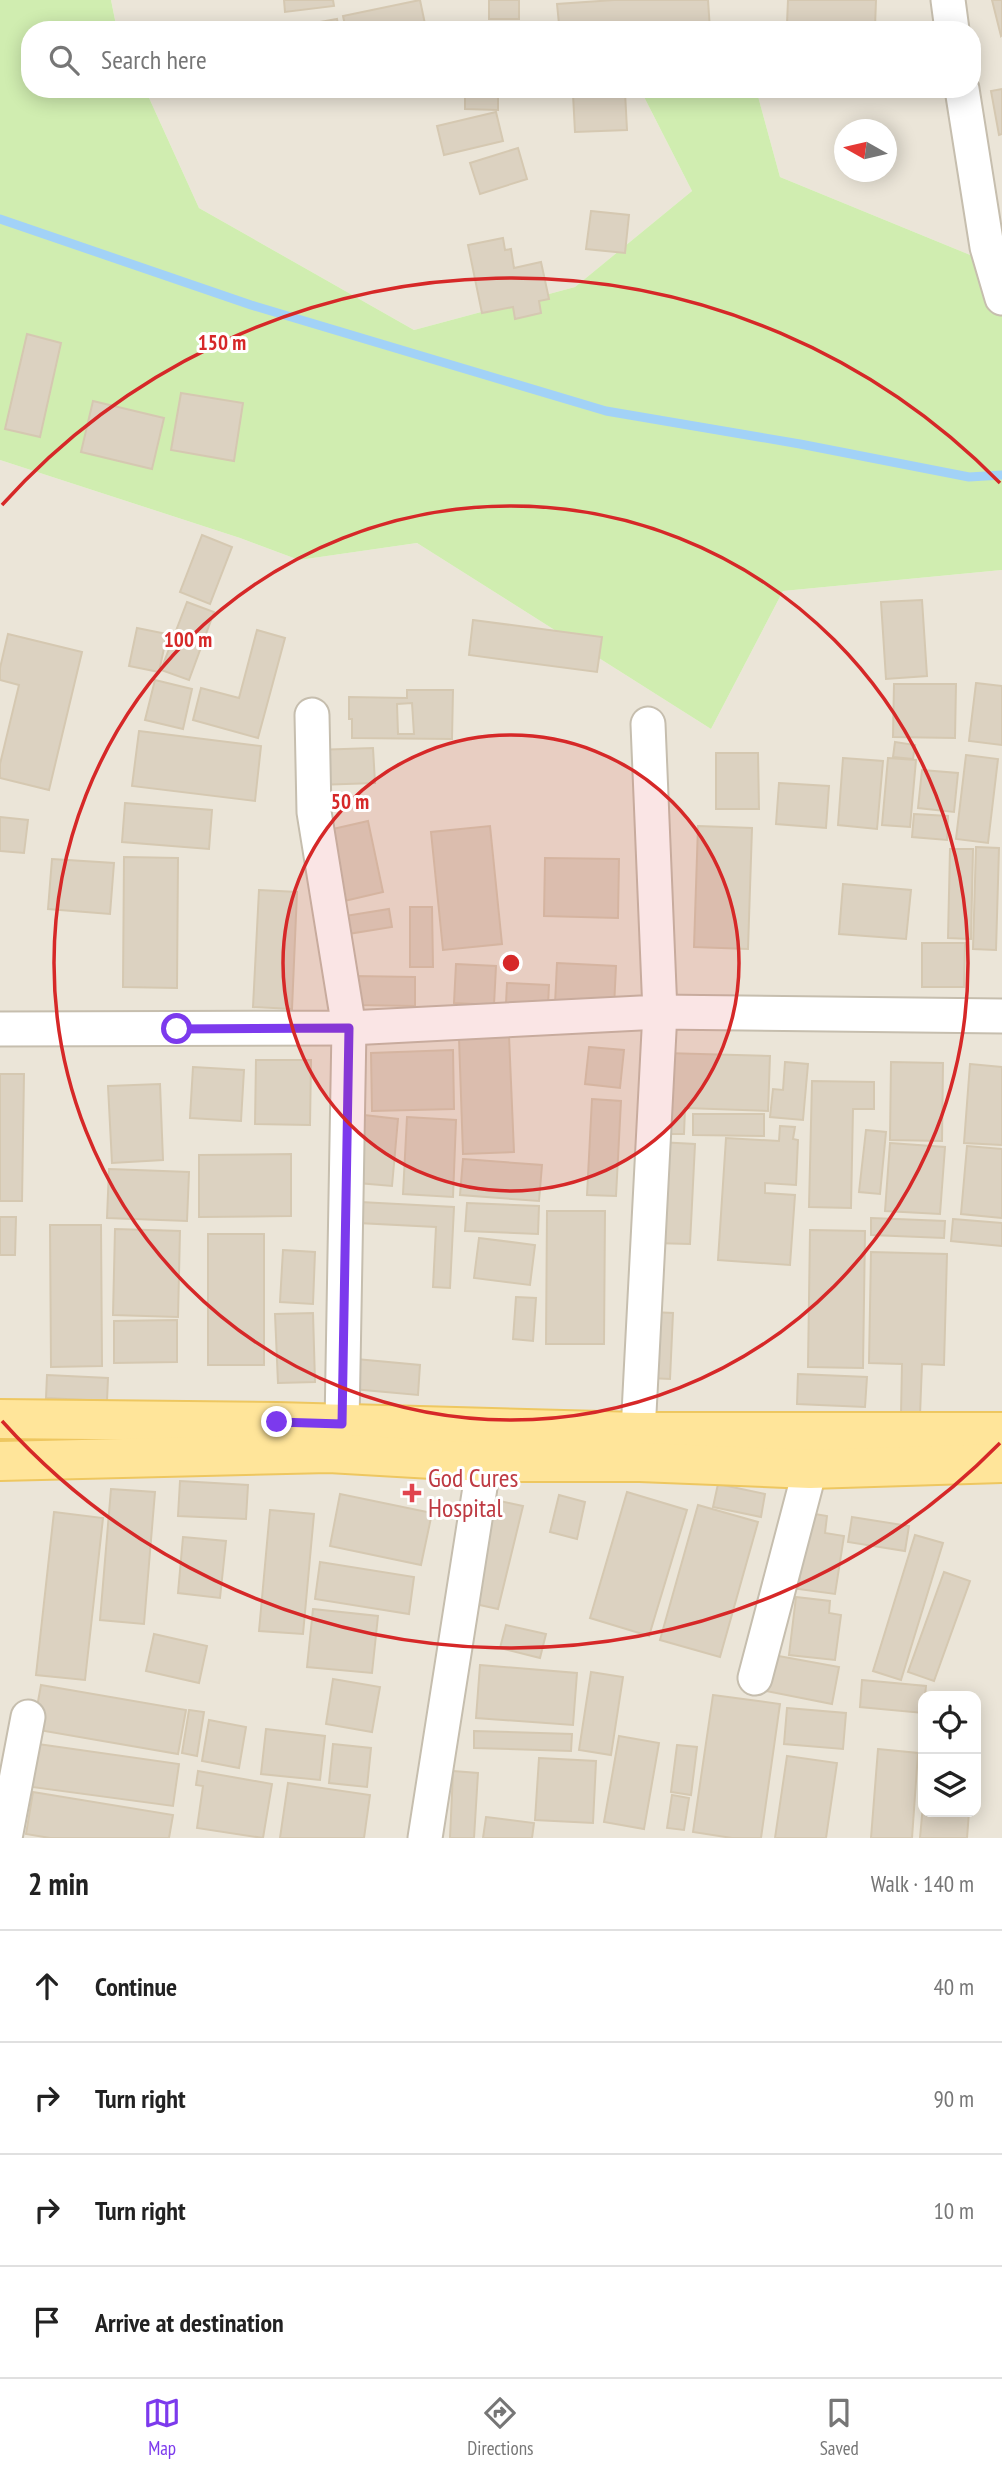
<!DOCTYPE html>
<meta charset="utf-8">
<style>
body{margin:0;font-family:"PT Sans Narrow",sans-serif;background:#f6f6f6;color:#222}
.controls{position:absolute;right:21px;bottom:21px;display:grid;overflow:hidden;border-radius:14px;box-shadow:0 4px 18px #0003}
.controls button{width:63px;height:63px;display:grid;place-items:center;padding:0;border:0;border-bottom:2px solid #e0e0e0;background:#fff;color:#222;font:35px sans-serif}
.compass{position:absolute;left:834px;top:119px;width:63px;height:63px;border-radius:50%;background:#fff;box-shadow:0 4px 18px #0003;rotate:278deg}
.stop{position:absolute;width:21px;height:21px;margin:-16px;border:5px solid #7c3aed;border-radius:50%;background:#fff}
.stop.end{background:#7c3aed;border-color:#fff;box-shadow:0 2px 7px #0008}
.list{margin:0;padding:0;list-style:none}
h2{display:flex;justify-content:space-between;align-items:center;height:91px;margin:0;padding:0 28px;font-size:30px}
h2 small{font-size:23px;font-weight:400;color:#767676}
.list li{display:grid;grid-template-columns:46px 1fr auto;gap:21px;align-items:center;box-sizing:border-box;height:112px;padding:0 28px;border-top:2px solid #e0e0e0}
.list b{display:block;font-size:26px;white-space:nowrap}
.list em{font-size:23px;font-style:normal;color:#767676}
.icon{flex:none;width:38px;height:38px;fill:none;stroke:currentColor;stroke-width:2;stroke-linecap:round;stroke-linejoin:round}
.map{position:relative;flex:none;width:1002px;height:1838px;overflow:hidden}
.search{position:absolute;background:#fff;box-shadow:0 4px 18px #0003;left:21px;right:21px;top:21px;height:77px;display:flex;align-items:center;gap:18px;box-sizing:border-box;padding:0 24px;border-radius:28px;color:#767676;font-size:26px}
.sheet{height:539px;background:#fff}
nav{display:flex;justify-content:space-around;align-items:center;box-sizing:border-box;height:98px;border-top:2px solid #e0e0e0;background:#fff;font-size:19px;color:#767676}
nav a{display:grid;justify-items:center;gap:4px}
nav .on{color:#7c3aed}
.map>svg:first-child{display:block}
.residential{fill:#ebe5d8;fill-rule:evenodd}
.green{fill:#d0edb0}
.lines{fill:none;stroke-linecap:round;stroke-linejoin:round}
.stream{stroke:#a2d2f7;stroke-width:9}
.building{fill:#dcd2c1;stroke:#d5c8b1;stroke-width:2;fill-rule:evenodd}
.minor-casing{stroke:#c6beae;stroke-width:37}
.major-casing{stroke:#eec760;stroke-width:42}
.minor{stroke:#fff;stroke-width:33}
.major{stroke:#ffe59a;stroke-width:38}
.route{stroke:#7c3aed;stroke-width:9}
.ring{fill:none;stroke:#d62828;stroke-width:3.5}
.health-dot{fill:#e0444e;stroke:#fff;stroke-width:2.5}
.labels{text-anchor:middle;stroke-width:6;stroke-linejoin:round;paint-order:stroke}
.health-label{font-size:26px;fill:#be3a42;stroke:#fff;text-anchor:start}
.centre{fill:#d62828;stroke:#fff;stroke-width:3.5}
.ring-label{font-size:21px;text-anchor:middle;font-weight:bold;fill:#d62828;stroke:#fff;stroke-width:6;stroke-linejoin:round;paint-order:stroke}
</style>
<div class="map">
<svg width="1002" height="1838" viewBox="0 0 1002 1838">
<rect width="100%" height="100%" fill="#f6f3ea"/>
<g class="residential">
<path d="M111,0H1002V268L780,177L756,89H972V30H117ZM844,130H886V172H844Z"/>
<polygon points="145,89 640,89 692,191 575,287 414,330 199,208"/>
<path d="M0,460L240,538L299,560L417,543L711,729L783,591L1002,570V1838H0ZM923,1696H976V1812H923Z"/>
</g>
<polygon class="green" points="0,0 111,0 117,30 30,30 30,89 145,89 199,208 414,330 575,287 692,191 640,89 756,89 780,177 1002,268 1002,570 783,591 711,729 417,543 299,560 240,538 0,460"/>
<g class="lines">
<polyline class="stream" points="0,219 251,305 606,411 800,444 969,477 1002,475"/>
</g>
<g class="building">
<polygon points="284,0 333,0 334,6 285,12"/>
<polygon points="420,0 425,24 399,30 346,30 343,16"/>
<rect x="489" y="0" width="30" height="19"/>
<polygon points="614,0 708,0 710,30 579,30 578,23 559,24 557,4"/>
<polygon points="788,0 876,0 875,27 787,24"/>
<polygon points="992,0 1002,0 1002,35 1001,36"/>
<polygon points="337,19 339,30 292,30 292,27"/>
<polygon points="465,89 498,89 498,110 465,109"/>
<polygon points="1002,89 1002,134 999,135 991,91"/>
<polygon points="625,92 627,130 575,132 573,94"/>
<polygon points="496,112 503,141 444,155 437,126"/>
<polygon points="518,148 527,179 480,194 470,163"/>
<polygon points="591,211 629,215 625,253 586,249"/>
<polygon points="503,238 505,250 511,249 514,268 541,262 549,299 539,301 541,313 515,319 513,307 482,313 468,245"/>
<polygon points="27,334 61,343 40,437 5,429"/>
<polygon points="181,393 243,403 234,461 171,450"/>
<polygon points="93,401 164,418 152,469 81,452"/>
<polygon points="202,535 232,547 210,604 180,592"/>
<polygon points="922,600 927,676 886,679 881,602"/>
<polygon points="187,602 214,612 189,680 161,670"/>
<polygon points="473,620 602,637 597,672 469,655"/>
<polygon points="137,628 167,634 159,672 129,666"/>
<polygon points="257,630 285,638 258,738 193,720 201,688 239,698"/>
<polygon points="8,634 82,652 49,790 0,778 0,764 19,685 0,680 0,668"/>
<polygon points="155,680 192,689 183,729 145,720"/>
<polygon points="976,683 1002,686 1002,745 969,741"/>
<polygon points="894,684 956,684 955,738 893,737"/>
<path d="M407,690H453L452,739L352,738V719H349V697L407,698ZM412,703L414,734H398L397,704Z"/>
<polygon points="139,731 261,746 255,801 132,786"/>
<polygon points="895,742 915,745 913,759 893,757"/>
<polygon points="373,748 375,783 317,785 315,750"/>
<polygon points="716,753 758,753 759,809 716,809"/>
<polygon points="966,755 998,759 988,843 956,839"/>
<polygon points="843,758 883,761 877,829 838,825"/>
<polygon points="888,758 916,760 910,827 882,825"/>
<polygon points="922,770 958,773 954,812 918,808"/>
<polygon points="779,783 829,786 826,828 776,824"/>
<polygon points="125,803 212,810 209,849 122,842"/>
<polygon points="914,814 948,816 947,840 912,837"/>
<polygon points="0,817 28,820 24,853 0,851"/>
<polygon points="368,821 383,892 340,902 324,831"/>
<polygon points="490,826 502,944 443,950 431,832"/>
<polygon points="698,826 752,828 748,949 694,947"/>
<polygon points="976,847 999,848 996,950 973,949"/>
<polygon points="950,849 973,849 971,939 948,938"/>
<polygon points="124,857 178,858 177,988 123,987"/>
<polygon points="545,858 619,859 618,918 544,916"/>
<polygon points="52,859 114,863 110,914 48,909"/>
<polygon points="843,884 911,890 906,939 839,934"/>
<polygon points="259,890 297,892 292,1009 253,1007"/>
<polygon points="410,907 432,907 433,967 410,967"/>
<polygon points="389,909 392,927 348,934 345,916"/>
<polygon points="922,943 965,943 964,987 922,987"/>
<polygon points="557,963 616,966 614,1007 555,1004"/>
<polygon points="456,964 496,966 494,1005 454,1003"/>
<polygon points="354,976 415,977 415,1006 354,1005"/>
<polygon points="507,983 549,985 548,1005 506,1003"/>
<polygon points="509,1036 514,1152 463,1154 459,1038"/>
<polygon points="589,1047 624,1050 620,1088 585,1084"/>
<polygon points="453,1050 454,1109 372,1111 371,1053"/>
<polygon points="664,1053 770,1056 768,1111 685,1108 684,1134 662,1134"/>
<polygon points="256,1060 311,1060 310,1125 255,1124"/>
<polygon points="785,1062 808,1064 803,1120 770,1117 773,1089 783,1090"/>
<polygon points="891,1062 943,1063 942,1141 890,1140"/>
<polygon points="970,1064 1002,1067 1002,1145 964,1143"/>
<polygon points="193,1067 244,1070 241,1121 190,1118"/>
<polygon points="0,1074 24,1074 22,1201 0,1201"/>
<polygon points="812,1081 874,1082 874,1109 853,1109 851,1208 809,1207"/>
<polygon points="160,1084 163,1160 112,1163 108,1086"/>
<polygon points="592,1099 621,1101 616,1196 587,1195"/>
<polygon points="693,1114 764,1114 764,1136 693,1135"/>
<polygon points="364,1115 398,1119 392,1186 358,1183"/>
<polygon points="407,1117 456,1120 453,1197 403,1194"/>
<polygon points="780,1126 795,1127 793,1139 798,1140 796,1185 765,1183 765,1193 795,1195 790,1265 718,1260 726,1138 779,1141"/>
<polygon points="866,1130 886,1132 880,1194 859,1192"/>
<polygon points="658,1142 695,1144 690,1244 653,1243"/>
<polygon points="890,1143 945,1147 940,1214 885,1211"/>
<polygon points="967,1146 1002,1149 1002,1218 961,1214"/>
<polygon points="291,1154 291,1216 199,1217 199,1155"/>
<polygon points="463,1159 542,1165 539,1201 460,1195"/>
<polygon points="109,1169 189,1172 187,1221 107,1218"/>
<polygon points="360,1202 454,1207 450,1288 433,1287 436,1227 358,1223"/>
<polygon points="467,1203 539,1206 538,1234 465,1231"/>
<polygon points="547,1211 605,1211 604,1344 546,1344"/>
<polygon points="0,1217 16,1217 15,1255 0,1255"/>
<polygon points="871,1218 945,1221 944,1238 871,1235"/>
<polygon points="953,1219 1002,1223 1002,1246 951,1241"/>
<polygon points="50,1225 101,1225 102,1366 51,1367"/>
<polygon points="115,1229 180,1231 178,1317 113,1315"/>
<polygon points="810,1230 865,1231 863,1368 808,1367"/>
<rect x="208" y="1234" width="56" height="131"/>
<polygon points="479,1238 535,1245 530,1285 474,1278"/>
<polygon points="283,1250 315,1252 313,1304 280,1302"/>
<polygon points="871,1252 947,1254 944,1365 922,1364 920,1415 901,1415 902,1364 869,1363"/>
<polygon points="516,1297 536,1298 533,1341 513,1339"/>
<polygon points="652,1312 673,1313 670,1379 649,1378"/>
<polygon points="313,1313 315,1382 278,1383 275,1314"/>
<polygon points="177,1320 177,1362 114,1363 114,1321"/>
<polygon points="356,1359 420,1365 418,1395 353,1389"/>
<polygon points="798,1374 867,1377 865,1407 797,1404"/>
<polygon points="47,1375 108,1378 107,1401 46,1398"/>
<polygon points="180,1481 248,1485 246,1519 178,1516"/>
<polygon points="718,1484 765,1494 761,1517 713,1507"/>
<polygon points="111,1489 155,1492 144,1624 100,1620"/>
<polygon points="627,1492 687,1510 649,1636 590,1618"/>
<polygon points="340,1494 432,1513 421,1565 330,1546"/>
<polygon points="559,1495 585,1502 577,1539 550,1532"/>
<polygon points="491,1499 523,1506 498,1609 466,1602"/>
<polygon points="698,1505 758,1522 720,1657 660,1640"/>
<polygon points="270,1510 314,1514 303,1634 259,1631"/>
<polygon points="54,1512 103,1518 85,1680 36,1675"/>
<polygon points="809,1513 827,1516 825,1533 844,1536 835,1594 798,1589"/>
<polygon points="852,1517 909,1526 905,1551 848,1542"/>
<polygon points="915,1535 943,1543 901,1680 873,1671"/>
<polygon points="183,1537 226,1541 220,1598 178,1593"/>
<polygon points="320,1562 414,1577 409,1614 315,1599"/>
<polygon points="944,1572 970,1581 934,1681 908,1672"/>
<polygon points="796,1597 830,1601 829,1613 841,1615 835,1660 789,1655"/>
<polygon points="313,1609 378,1616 372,1673 307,1667"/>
<polygon points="506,1625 546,1634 540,1658 500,1648"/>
<polygon points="154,1634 207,1646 199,1683 146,1671"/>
<polygon points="773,1655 839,1667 832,1704 766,1691"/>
<polygon points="480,1665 577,1673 573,1725 476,1718"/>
<polygon points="591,1672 623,1677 611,1755 579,1750"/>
<polygon points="333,1679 380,1687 372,1732 326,1724"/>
<polygon points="862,1680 926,1686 925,1696 923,1696 923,1713 860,1707"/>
<polygon points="41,1685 186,1710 178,1754 33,1729"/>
<polygon points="713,1695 780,1704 761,1838 732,1838 693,1832"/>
<polygon points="787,1708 846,1713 843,1749 784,1744"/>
<polygon points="189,1710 204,1712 197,1756 182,1753"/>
<polygon points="209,1720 246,1727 239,1768 202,1761"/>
<polygon points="266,1729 325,1736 320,1780 261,1774"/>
<polygon points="474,1731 572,1734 571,1751 474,1748"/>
<polygon points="619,1736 659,1743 644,1829 604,1822"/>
<polygon points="38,1744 179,1764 173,1806 32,1787"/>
<polygon points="333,1744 371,1748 367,1787 329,1783"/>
<polygon points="677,1745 697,1747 691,1795 671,1792"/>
<polygon points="878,1749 918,1753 912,1838 871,1838"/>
<polygon points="787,1756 837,1763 826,1838 775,1838"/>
<polygon points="539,1758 596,1761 593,1823 535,1820"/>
<polygon points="198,1771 272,1784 263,1838 197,1828 203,1786 196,1785"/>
<polygon points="453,1771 478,1773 474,1838 450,1838"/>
<polygon points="288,1783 370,1795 364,1838 280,1838"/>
<polygon points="33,1792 173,1815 169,1838 50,1838 26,1834"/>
<polygon points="672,1795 689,1798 684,1830 667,1828"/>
<polygon points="923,1805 923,1812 969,1812 967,1838 920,1838"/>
<polygon points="486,1817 534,1823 532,1838 483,1838"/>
</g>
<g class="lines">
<g class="minor-casing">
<g id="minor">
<polyline points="948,0 952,30"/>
<polyline points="962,89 987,247 1002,298"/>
<polyline points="312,715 314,812 349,1028 342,1424"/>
<polyline points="0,1029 349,1028 660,1012 648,724"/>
<polyline points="638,1432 660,1012 1002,1016"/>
<polyline points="755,1678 810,1469"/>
<polyline points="5,1838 28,1717"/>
<polyline points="425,1838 484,1462"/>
</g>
</g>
<g class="major-casing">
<g id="major">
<polyline points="0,1419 277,1422 638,1432 1002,1432"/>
<polyline points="0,1461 329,1453 484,1462 640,1462 810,1469 1002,1463"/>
</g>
</g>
<use href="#minor" class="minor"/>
<use href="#major" class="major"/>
</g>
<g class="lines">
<polyline class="route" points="177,1029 349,1028 342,1424 277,1422"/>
</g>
<circle cx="511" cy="963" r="228" fill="#d62828" fill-opacity=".12"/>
<g class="ring">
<circle cx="511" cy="963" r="228"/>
<circle cx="511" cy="963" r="457"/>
<path d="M1000 1443A685 685 0 0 1 2 1421M2 505A685 685 0 0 1 1000 483"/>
</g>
<path class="health-dot" d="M408.5 1482.5h7v7h7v7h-7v7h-7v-7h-7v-7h7z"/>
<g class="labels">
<g class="health-label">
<text x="428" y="1487">God Cures<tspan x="428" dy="30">Hospital</tspan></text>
</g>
</g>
<circle cx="511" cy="963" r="10" class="centre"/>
<g class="ring-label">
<text x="222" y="350">150 m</text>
<text x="188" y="647">100 m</text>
<text x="350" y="809">50 m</text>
</g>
</svg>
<div class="controls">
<button><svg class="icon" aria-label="locate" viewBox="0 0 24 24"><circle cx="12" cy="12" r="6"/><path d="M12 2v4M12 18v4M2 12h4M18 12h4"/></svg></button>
<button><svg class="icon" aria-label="layers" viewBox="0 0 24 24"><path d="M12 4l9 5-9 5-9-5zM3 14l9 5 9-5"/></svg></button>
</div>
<svg class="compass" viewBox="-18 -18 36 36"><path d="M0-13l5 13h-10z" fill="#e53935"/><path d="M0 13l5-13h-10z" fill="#767676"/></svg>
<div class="stop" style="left:177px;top:1029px"></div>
<div class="stop end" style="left:277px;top:1422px"></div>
<div class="search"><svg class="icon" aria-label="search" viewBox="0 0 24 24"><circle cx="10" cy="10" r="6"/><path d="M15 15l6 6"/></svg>Search here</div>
</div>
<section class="sheet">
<h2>2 min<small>Walk · 140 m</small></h2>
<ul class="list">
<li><svg class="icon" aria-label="ahead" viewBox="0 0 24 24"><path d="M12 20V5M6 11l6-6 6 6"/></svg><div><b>Continue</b></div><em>40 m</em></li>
<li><svg class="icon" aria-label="right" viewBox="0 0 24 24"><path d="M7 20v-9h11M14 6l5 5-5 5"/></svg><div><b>Turn right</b></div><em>90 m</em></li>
<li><svg class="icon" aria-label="right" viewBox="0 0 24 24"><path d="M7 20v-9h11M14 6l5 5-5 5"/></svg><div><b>Turn right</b></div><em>10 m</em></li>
<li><svg class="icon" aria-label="arrive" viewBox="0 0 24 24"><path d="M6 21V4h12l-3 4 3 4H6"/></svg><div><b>Arrive at destination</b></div></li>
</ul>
</section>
<nav>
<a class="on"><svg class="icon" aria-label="map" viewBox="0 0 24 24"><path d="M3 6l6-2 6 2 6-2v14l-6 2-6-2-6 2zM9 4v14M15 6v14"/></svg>Map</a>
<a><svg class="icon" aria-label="directions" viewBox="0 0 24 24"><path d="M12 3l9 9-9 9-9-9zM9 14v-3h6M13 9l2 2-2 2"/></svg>Directions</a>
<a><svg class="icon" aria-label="saved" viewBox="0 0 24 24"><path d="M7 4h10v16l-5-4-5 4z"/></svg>Saved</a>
</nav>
